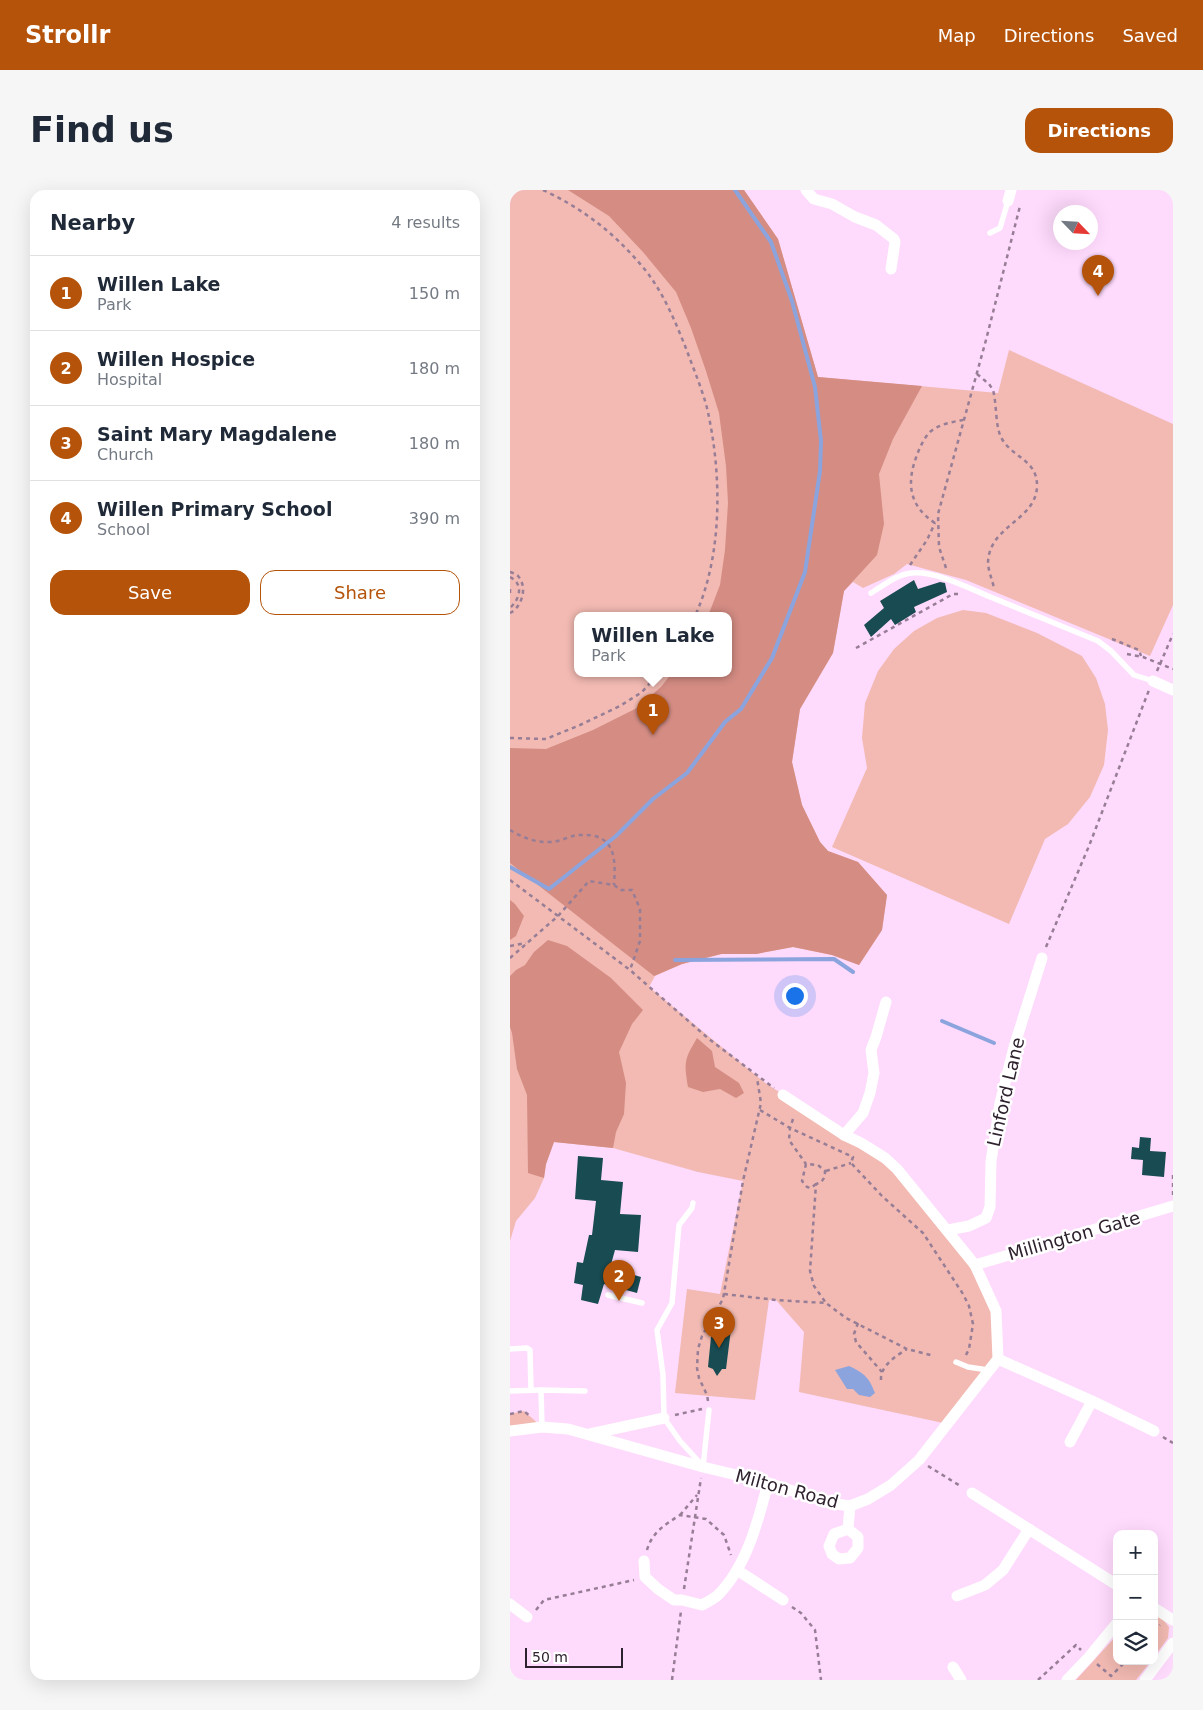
<!DOCTYPE html>
<meta charset="utf-8">
<style>
body{margin:0;font-family:"DejaVu Sans",sans-serif;background:#f6f6f7;color:#1f2937}
.controls{position:absolute;right:15px;bottom:15px;display:grid;overflow:hidden;border-radius:10px;box-shadow:0 5px 20px #0002}
.controls button{width:45px;height:45px;display:grid;place-items:center;padding:0;border:0;border-bottom:1px solid #e0e1e3;background:#fff;color:#1f2937;font:25px sans-serif}
.compass{position:absolute;left:543px;top:15px;width:45px;height:45px;border-radius:50%;background:#fff;box-shadow:0 5px 20px #0002;rotate:115deg}
.scale{position:absolute;left:15px;bottom:12px;width:98px;box-sizing:border-box;padding-left:5px;border:2px solid #2f222f;border-top:0;font-size:14px;line-height:18px;white-space:nowrap;color:#2f222f;-webkit-text-stroke:4px #fff;paint-order:stroke}
.you{position:absolute;left:284px;top:805px;width:18px;height:18px;margin:-12px;border:4px solid #fff;border-radius:50%;background:#1a73e8;box-shadow:0 0 0 8px #1a73e833}
.badge{display:grid;place-items:center;width:32px;height:32px;border-radius:50%;background:#b45309;color:#fff;font-size:16px;font-weight:700}
.pin{position:absolute;translate:-50% -41px;filter:drop-shadow(0 1px 2px #0008)}
.pin::after{content:'';position:absolute;top:26px;width:18px;height:15px;background:inherit;clip-path:polygon(0 0,100% 0,50% 100%)}
.popup{position:absolute;left:64px;top:422px;width:158px;height:65px;box-sizing:border-box;display:grid;place-content:center;border-radius:10px;background:#fff;filter:drop-shadow(0 1px 4px #0005);font-size:16px;white-space:nowrap;color:#747a83}
.popup b{font-size:19px;color:#1f2937}
.popup::after{content:'';position:absolute;left:50%;top:100%;margin-left:-10px;border:10px solid transparent;border-top-color:#fff}
.list{margin:0;padding:0;list-style:none}
h2{display:flex;justify-content:space-between;align-items:center;height:65px;margin:0;padding:0 20px;font-size:21px}
h2 small{font-size:16px;font-weight:400;color:#747a83}
.list li{display:grid;grid-template-columns:32px 1fr auto;gap:15px;align-items:center;box-sizing:border-box;height:75px;padding:0 20px;border-top:1px solid #e0e1e3}
.list b{display:block;font-size:19px;white-space:nowrap}
.list p{margin:0;font-size:16px;white-space:nowrap;color:#747a83}
.list em{font-size:16px;font-style:normal;color:#747a83}
.actions{display:flex;gap:10px;padding:15px 20px}
.actions a{flex:1;padding:11px 0;border:1px solid #b45309;border-radius:15px;text-align:center;font-size:18px;color:#b45309}
.actions .main{background:#b45309;color:#fff}
.icon{flex:none;width:28px;height:28px;fill:none;stroke:currentColor;stroke-width:2;stroke-linecap:round;stroke-linejoin:round}
.map{position:relative;flex:none;width:663px;height:1490px;overflow:hidden;border-radius:15px}
header{display:flex;align-items:center;gap:30px;box-sizing:border-box;height:70px;padding:0 25px;background:#b45309;color:#fff}
header strong{font-size:24px}
nav{display:flex;gap:28px;margin-inline-start:auto;font-size:18px}
.intro{display:flex;align-items:center;justify-content:space-between;box-sizing:border-box;height:120px;padding:0 30px}
h1{margin:0;font-size:35px}
.button{padding:12px 22px;border-radius:15px;background:#b45309;color:#fff;font-size:18px;font-weight:700}
main{display:flex;gap:30px;padding:0 30px}
aside{flex:1;background:#fff;border-radius:15px;box-shadow:0 5px 20px #0002}
.map>svg:first-child{display:block}
.green{fill:#f2bab2;fill-rule:evenodd}
.forest{fill:#d48c83}
.water{fill:#8ca4de}
.lines{fill:none;stroke-linecap:round;stroke-linejoin:round}
.stream{stroke:#8ca4de;stroke-width:4}
.building{fill:#184b52}
.path{stroke:#977e96;stroke-width:2.5;stroke-dasharray:4 4;stroke-linecap:butt}
.lane{stroke:#fff;stroke-width:5.5}
.street{stroke:#fff;stroke-width:11}
.labels{text-anchor:middle;stroke-width:5;stroke-linejoin:round;paint-order:stroke}
.street-label{font-size:18px;fill:#2f222f;stroke:#fff}
</style>
<header>
<strong>Strollr</strong>
<nav><a>Map</a><a>Directions</a><a>Saved</a></nav>
</header>
<div class="intro"><h1>Find us</h1><a class="button">Directions</a></div>
<main>
<aside>
<h2>Nearby<small>4 results</small></h2>
<ul class="list">
<li><span class="badge">1</span><div><b>Willen Lake</b><p>Park</p></div><em>150 m</em></li>
<li><span class="badge">2</span><div><b>Willen Hospice</b><p>Hospital</p></div><em>180 m</em></li>
<li><span class="badge">3</span><div><b>Saint Mary Magdalene</b><p>Church</p></div><em>180 m</em></li>
<li><span class="badge">4</span><div><b>Willen Primary School</b><p>School</p></div><em>390 m</em></li>
</ul>
<div class="actions"><a class="main">Save</a><a>Share</a></div>
</aside>
<div class="map">
<svg width="663" height="1490" viewBox="0 0 663 1490">
<rect width="100%" height="100%" fill="#fedafc"/>
<g class="green">
<path d="M0,0H234L268,49L308,187L488,203L499,160L663,234V415L640,466L456,390L397,374L384,384L353,398L343,392L334,401L323,463L290,519L282,572L292,615L310,652L318,661L348,672L377,705L372,740L349,775L322,765L283,757L246,764H212L172,774L145,786L139,797L254,892L334,945L375,968L438,1040L486,1121L488,1169L438,1234L289,1202L294,1142L266,1110H259L245,1210L165,1203L177,1099L210,1104L233,991L188,982L103,958L44,952L36,974L34,988L25,1008L6,1031L0,1051ZM68,426H218V484H68Z"/>
<polygon points="453,420 476,423 527,443 572,466 586,488 595,514 598,540 594,575 580,607 558,634 535,649 499,734 322,657 357,578 352,548 355,513 368,481 384,459 404,441 427,428"/>
<polygon points="14,1221 32,1237 0,1241 0,1224"/>
<polygon points="644,1424 651,1427 659,1437 658,1448 644,1467"/>
<polygon points="607,1445 607,1471 641,1471 626,1490 566,1490"/>
</g>
<g class="forest">
<polygon points="58,0 234,0 268,49 308,187 412,196 383,249 369,284 374,334 367,365 334,401 323,463 290,519 282,572 292,615 310,652 318,661 348,672 377,705 372,740 349,775 322,765 283,757 246,764 211,764 172,774 144,786 0,673 0,558 36,559 83,540 125,519 151,497 161,484 218,484 218,426 198,426 210,395 215,360 218,313 216,276 209,223 196,181 181,138 166,102 133,62 99,26"/>
<polygon points="0,710 5,714 14,726 6,746 0,750"/>
<polygon points="38,750 57,756 101,788 133,820 122,834 109,862 116,893 114,924 106,942 103,958 44,952 36,974 34,988 18,983 17,905 7,879 2,843 0,837 0,786 6,780 15,775 24,762"/>
<path d="M187,848L202,861L205,877L229,893L234,903L226,908L210,899L193,902L178,897C174,872 174,870 187,848Z"/>
</g>
<path class="water" d="M339,1176C354,1183 359,1187 365,1203L360,1207L349,1205L343,1199H337L325,1180Z"/>
<g class="lines">
<g class="stream">
<polyline points="0,677 39,699 106,646 143,609 177,583 215,532 231,519 262,468 295,382 310,281 311,251 305,197 282,111 261,52 225,0"/>
<polyline points="165,770 324,769 343,782"/>
<polyline points="432,831 484,853"/>
</g>
</g>
<g class="building">
<polygon points="404,390 408,399 430,392 435,393 437,402 404,417 406,422 385,435 381,429 361,447 354,435 374,418 370,411"/>
<polygon points="630,947 641,948 640,961 656,962 654,987 632,985 633,970 621,969 622,957 629,958"/>
<polygon points="68,966 93,968 91,990 113,992 110,1024 131,1025 128,1062 105,1060 100,1078 131,1087 127,1103 94,1094 88,1114 71,1110 73,1095 64,1093 67,1072 73,1073 79,1045 82,1045 86,1011 65,1009"/>
<polygon points="202,1137 221,1139 216,1179 212,1179 207,1186 203,1179 198,1177"/>
</g>
<g class="lines">
<g class="path">
<path d="M33,0C74,19 107,45 136,81C154,104 166,133 177,161C184,180 192,199 197,218C212,283 213,365 185,426"/>
<path d="M467,184L479,194L483,200C487,214 485,238 492,249C503,268 528,270 527,297C525,331 480,335 478,372C478,380 482,389 484,398"/>
<path d="M425,333C399,316 396,293 407,265C410,257 414,248 420,242C429,234 442,232 453,230"/>
<polyline points="400,375 417,350 425,333"/>
<polyline points="436,378 429,357 428,324 476,150 510,16"/>
<path d="M0,382C3,383 6,384 8,386C18,397 12,417 0,423"/>
<path d="M0,387C14,394 10,409 0,418"/>
<polyline points="0,399 0,403"/>
<polyline points="602,449 629,460 631,466"/>
<polyline points="346,458 443,404 450,404"/>
<polyline points="617,464 633,467 663,479"/>
<polyline points="647,481 663,444"/>
<polyline points="0,548 36,549 70,535 110,516 132,502 148,484"/>
<path d="M0,640C12,647 25,653 40,652C51,652 60,645 70,645C105,643 106,667 104,695"/>
<polyline points="0,690 120,780 199,849 264,898"/>
<polyline points="0,756 16,753"/>
<polyline points="536,757 579,656 639,500"/>
<polyline points="0,768 48,726 79,691 104,695 111,700 122,700 130,719 130,751 120,780"/>
<polyline points="250,920 280,938 343,967 341,973 372,1006 413,1043 453,1104 459,1116 463,1134 459,1159 455,1167"/>
<polyline points="283,929 280,938 279,950 296,974"/>
<polyline points="316,981 341,973"/>
<path d="M306,994L301,998L297,997L292,991L296,974L308,975L315,981C315,988 313,992 306,994L300,1081L304,1096L316,1113"/>
<polyline points="663,1005 663,984"/>
<polyline points="214,1104 266,1110 316,1113 336,1128 397,1159 424,1166"/>
<polyline points="348,1133 344,1144 346,1152 372,1182"/>
<path d="M371,1190C370,1176 386,1166 397,1159"/>
<polyline points="198,1211 197,1205 189,1188 187,1178 188,1159 192,1146 213,1109 233,991 251,913 247,888"/>
<polyline points="0,1224 14,1221 21,1227"/>
<polyline points="165,1225 192,1219"/>
<polyline points="653,1247 663,1253"/>
<polyline points="418,1276 452,1297"/>
<polyline points="170,1325 187,1305"/>
<path d="M137,1360C142,1342 156,1334 170,1325L196,1329L214,1345L221,1365"/>
<polyline points="174,1399 191,1288"/>
<polyline points="282,1417 291,1423 305,1440 311,1490"/>
<polyline points="26,1420 34,1410 124,1390"/>
<polyline points="644,1441 650,1435"/>
<polyline points="587,1474 601,1486 616,1471"/>
<polyline points="162,1490 171,1421"/>
<polyline points="528,1490 566,1455 571,1460"/>
</g>
<g class="lane">
<polyline points="480,43 490,38 498,11"/>
<path d="M361,403C373,396 387,384 402,383C425,381 457,397 478,406C515,421 551,436 588,451L601,461L624,485L643,491"/>
<polyline points="183,1013 182,1018 169,1035 162,1113 147,1140 153,1185 154,1228 170,1251 192,1275"/>
<polyline points="98,1105 132,1113"/>
<polyline points="0,1159 17,1158 20,1160 21,1200"/>
<polyline points="446,1172 458,1177 478,1180"/>
<polyline points="0,1201 31,1200"/>
<polyline points="32,1237 31,1200 75,1201"/>
<polyline points="193,1277 199,1220"/>
</g>
<g class="street">
<polyline points="296,0 304,9 322,14 345,27 366,35 384,49 385,52 381,79"/>
<polyline points="498,11 501,0"/>
<polyline points="643,491 663,500"/>
<polyline points="334,945 353,923 360,903 364,883 361,860 366,847 376,812"/>
<polyline points="438,1040 459,1036 476,1028 480,1017 481,971 490,913 504,857 532,768"/>
<polyline points="465,1075 663,1016"/>
<polyline points="488,1169 582,1211 644,1241"/>
<polyline points="0,1241 32,1237 58,1239 193,1277 255,1292 320,1313 340,1316 358,1309 381,1295 409,1270 488,1169 486,1121 465,1075 387,979 375,968 351,953 334,945 273,905"/>
<polyline points="80,1244 154,1228"/>
<polyline points="560,1252 582,1211"/>
<polyline points="462,1303 607,1395"/>
<polyline points="338,1339 324,1344 319,1356 322,1364 329,1369 340,1368 348,1358 348,1347 338,1339 340,1316"/>
<path d="M134,1371L135,1387L148,1399L164,1410H172L192,1415C197,1412 204,1409 208,1405C237,1376 248,1331 258,1293"/>
<polyline points="227,1380 273,1410"/>
<polyline points="447,1406 475,1395 493,1380 519,1339"/>
<polyline points="0,1414 17,1427"/>
<polyline points="644,1418 663,1430"/>
<polyline points="443,1477 451,1490"/>
<polyline points="557,1490 579,1467 607,1433"/>
<polyline points="635,1490 663,1453"/>
</g>
</g>
<g class="labels">
<g class="street-label">
<text transform="translate(496 902) rotate(-77)" y="6">Linford Lane</text>
<text transform="translate(564 1046) rotate(-16)" y="6">Millington Gate</text>
<text transform="translate(277 1299) rotate(15)" y="6">Milton Road</text>
</g>
</g>
</svg>
<div class="controls">
<button>+</button>
<button>−</button>
<button><svg class="icon" aria-label="layers" viewBox="0 0 24 24"><path d="M12 4l9 5-9 5-9-5zM3 14l9 5 9-5"/></svg></button>
</div>
<svg class="compass" viewBox="-18 -18 36 36"><path d="M0-13l5 13h-10z" fill="#e53935"/><path d="M0 13l5-13h-10z" fill="#747a83"/></svg>
<div class="scale">50 m</div>
<div class="you"></div>
<div class="pin badge" style="left:143px;top:545px">1</div>
<div class="popup"><b>Willen Lake</b>Park</div>
<div class="pin badge" style="left:109px;top:1111px">2</div>
<div class="pin badge" style="left:209px;top:1158px">3</div>
<div class="pin badge" style="left:588px;top:106px">4</div>
</div>
</main>
